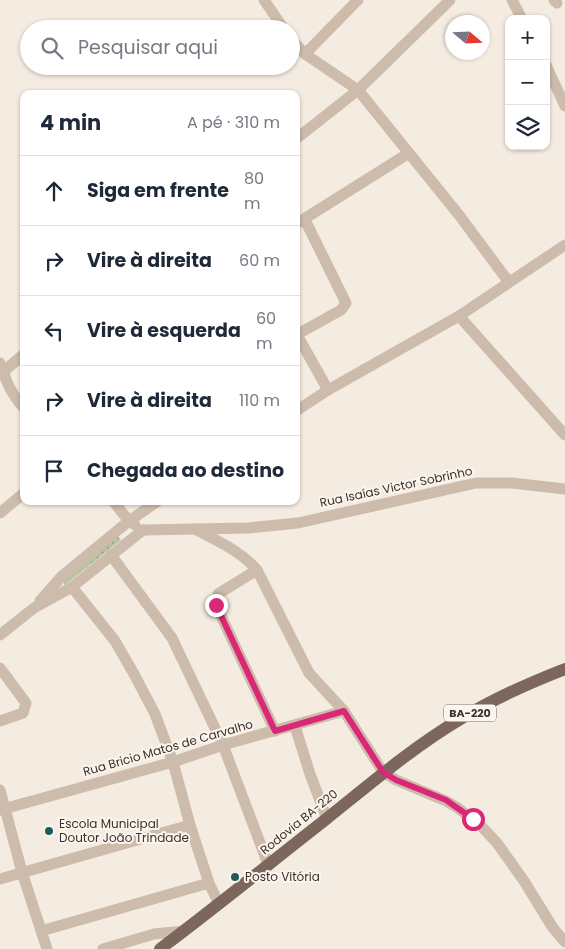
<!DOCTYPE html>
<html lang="pt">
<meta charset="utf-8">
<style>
body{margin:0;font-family:Poppins,sans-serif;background:#f6f6f7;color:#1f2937}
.controls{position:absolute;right:15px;top:15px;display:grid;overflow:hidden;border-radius:10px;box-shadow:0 1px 4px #0004}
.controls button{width:45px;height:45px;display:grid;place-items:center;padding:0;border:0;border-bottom:1px solid #e0e1e3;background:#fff;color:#1f2937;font:25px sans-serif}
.compass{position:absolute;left:445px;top:15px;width:45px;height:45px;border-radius:50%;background:#fff;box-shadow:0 1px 4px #0004;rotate:109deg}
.stop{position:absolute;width:15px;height:15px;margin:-11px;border:4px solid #db2777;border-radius:50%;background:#fff}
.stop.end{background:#db2777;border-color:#fff;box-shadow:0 1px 5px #0008}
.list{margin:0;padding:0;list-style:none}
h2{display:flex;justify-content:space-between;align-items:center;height:65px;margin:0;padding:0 20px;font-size:21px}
h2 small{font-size:16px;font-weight:400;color:#747a83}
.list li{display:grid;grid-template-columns:32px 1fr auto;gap:15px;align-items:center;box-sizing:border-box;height:70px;padding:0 20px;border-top:1px solid #e0e1e3}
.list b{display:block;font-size:19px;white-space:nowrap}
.list em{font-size:16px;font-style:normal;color:#747a83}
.icon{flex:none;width:28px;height:28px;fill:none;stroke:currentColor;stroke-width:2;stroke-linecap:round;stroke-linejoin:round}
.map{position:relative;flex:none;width:565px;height:949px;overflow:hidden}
.search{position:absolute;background:#fff;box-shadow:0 1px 4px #0004;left:20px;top:20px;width:280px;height:55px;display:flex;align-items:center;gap:12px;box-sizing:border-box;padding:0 18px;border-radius:28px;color:#747a83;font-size:19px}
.panel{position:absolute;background:#fff;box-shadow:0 1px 4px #0004;left:20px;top:90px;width:280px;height:415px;border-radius:10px}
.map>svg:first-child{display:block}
.grass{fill:url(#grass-dots)}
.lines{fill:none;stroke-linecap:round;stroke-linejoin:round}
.minor{stroke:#cdbbac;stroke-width:11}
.major{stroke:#7d675c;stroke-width:12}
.route{stroke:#db2777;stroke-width:6}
.poi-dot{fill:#1f5a5e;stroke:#fbf5ee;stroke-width:2}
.labels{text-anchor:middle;stroke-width:4;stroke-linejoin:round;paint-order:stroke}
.shield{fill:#fbf5ee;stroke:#756b66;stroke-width:1}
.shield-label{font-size:11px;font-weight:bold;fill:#3b302b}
.street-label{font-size:12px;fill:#3b302b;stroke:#fbf5ee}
.poi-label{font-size:12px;fill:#3b302b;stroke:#fbf5ee;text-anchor:start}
</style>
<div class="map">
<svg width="565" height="949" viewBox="0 0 565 949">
<defs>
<pattern id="grass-dots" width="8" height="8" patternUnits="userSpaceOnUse" patternTransform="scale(1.25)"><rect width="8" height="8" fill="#b8c4a0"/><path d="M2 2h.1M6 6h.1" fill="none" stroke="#97a083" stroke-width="1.8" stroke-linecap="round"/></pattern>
</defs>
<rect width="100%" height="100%" fill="#f4ebe1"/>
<polygon class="grass" points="117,535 121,540 65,585 62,581"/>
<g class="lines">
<g class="minor">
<polyline points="264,0 284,29"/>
<polyline points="512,0 522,19"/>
<polyline points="554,0 557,3"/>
<polyline points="291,39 305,54 358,90 459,215 508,281"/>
<polyline points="305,54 358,0"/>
<polyline points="546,65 565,106"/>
<polyline points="296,139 358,90 450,0"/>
<polyline points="296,224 409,153"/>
<polyline points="459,316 565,435"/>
<polyline points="296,333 328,390"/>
<polyline points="296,335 341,310 346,303 305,220"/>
<path d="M0,363C6,381 11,394 24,408"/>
<polyline points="3,372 24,354"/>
<polyline points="296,411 328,390 459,316 565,245"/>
<polyline points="113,501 129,521 135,525"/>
<polyline points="0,513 24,493"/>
<path d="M195,529C217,541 241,551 257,570L309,673L344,711L383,772L396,780L446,801L458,808L482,827L497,843L524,881L553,928L565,942"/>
<polyline points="143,530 248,528 298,523 476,483 512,483 565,489"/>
<polyline points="111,555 172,638 223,745 268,864"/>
<polyline points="257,570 218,594 215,603 275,731"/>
<polyline points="72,587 115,641 134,674 155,714 173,762 190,825 209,883 219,904"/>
<polyline points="40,601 62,576 129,521 158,501"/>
<polyline points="0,635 34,608 72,587 143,530"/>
<polyline points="0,668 26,703 23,713 0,721"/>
<polyline points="295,726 310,774 327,819"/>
<polyline points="0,790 22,872 47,949"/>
<polyline points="0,810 173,762 223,745 344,711"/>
<polyline points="0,879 190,825"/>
<polyline points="41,931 209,883"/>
<polyline points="103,949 154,934 184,931"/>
</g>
<path class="major" d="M160,949C216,907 270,863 325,820C370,784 413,747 462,718C495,698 529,683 565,669"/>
</g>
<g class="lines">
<polyline class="route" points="216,605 275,731 344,711 383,772 396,780 446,800 473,819"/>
</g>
<g class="poi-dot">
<circle cx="49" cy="831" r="5"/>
<circle cx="235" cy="877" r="5"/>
</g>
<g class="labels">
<rect class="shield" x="444" y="704.5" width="52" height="17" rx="4"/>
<g class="shield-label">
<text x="470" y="717">BA-220</text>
</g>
<g class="street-label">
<text transform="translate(396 487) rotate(-12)" y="4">Rua Isaías Victor Sobrinho</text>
<text transform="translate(168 748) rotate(-16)" y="4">Rua Bricio Matos de Carvalho</text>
<text transform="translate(299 822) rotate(-39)" y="4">Rodovia BA-220</text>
</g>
<g class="poi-label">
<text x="59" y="828">Escola Municipal<tspan x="59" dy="14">Doutor João Trindade</tspan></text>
<text x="245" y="881">Posto Vitória</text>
</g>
</g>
</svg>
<div class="controls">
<button>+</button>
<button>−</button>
<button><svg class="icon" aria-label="layers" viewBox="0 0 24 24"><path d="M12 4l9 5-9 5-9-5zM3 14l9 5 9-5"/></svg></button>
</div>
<svg class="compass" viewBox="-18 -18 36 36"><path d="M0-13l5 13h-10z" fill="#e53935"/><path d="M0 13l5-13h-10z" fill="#747a83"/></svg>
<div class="stop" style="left:473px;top:819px"></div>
<div class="stop end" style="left:216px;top:605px"></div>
<div class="search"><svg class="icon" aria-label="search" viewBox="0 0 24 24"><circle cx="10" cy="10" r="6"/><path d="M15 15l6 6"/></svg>Pesquisar aqui</div>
<section class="panel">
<h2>4 min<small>A pé · 310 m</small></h2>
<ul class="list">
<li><svg class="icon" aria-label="ahead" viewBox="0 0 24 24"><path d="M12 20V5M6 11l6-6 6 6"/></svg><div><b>Siga em frente</b></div><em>80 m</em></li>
<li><svg class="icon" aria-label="right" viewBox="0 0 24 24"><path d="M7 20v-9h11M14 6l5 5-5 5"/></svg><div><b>Vire à direita</b></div><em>60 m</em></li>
<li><svg class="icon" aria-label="left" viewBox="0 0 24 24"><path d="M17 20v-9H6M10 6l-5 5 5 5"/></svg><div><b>Vire à esquerda</b></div><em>60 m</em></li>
<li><svg class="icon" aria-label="right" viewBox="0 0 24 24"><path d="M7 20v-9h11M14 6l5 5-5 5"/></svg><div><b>Vire à direita</b></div><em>110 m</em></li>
<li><svg class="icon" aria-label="arrive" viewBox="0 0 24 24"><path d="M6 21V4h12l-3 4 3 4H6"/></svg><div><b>Chegada ao destino</b></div></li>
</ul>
</section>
</div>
